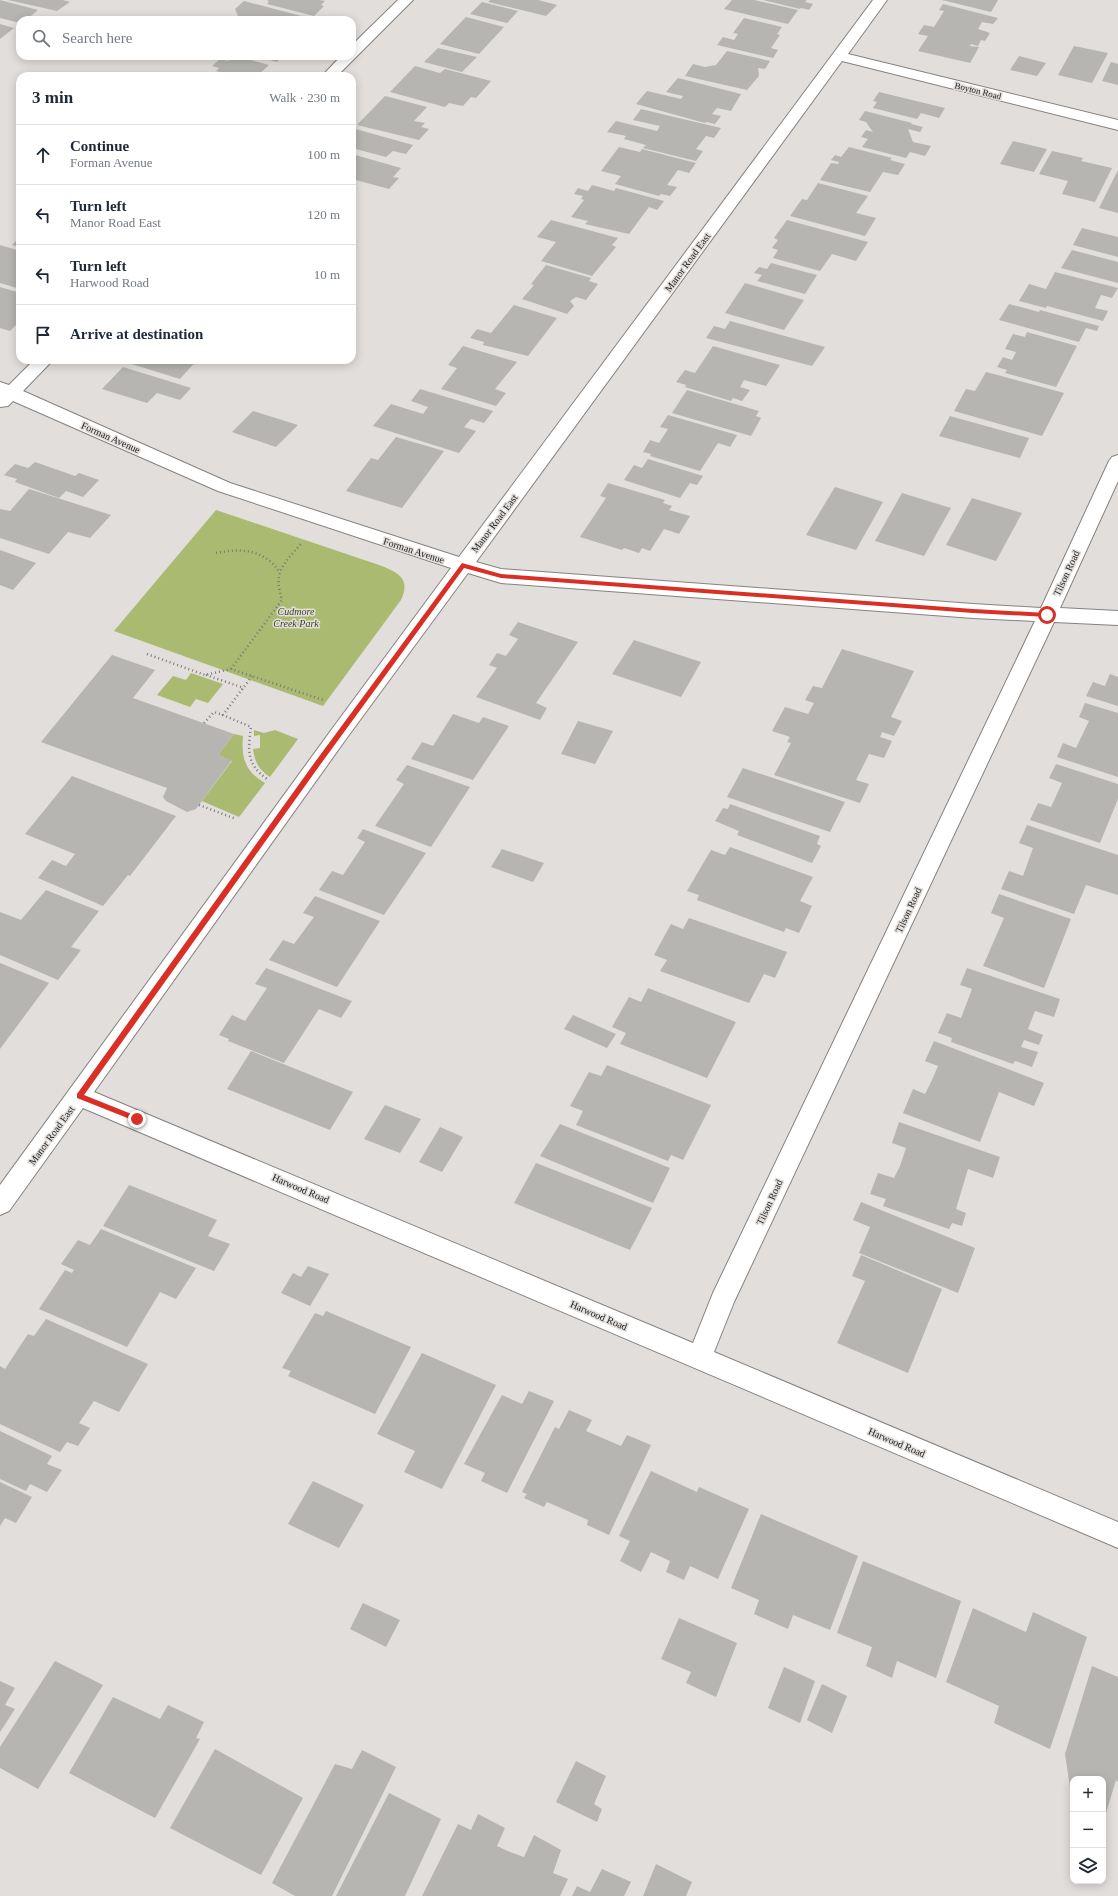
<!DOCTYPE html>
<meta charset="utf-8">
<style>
body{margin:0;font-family:Georgia,serif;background:#f2f2f3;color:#1f2937}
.controls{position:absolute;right:12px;bottom:12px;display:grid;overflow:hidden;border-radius:8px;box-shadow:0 2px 10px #0003}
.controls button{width:36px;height:36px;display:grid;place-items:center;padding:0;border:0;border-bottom:1px solid #e0e1e3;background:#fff;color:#1f2937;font:20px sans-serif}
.stop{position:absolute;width:12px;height:12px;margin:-9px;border:3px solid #d93025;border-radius:50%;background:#fff}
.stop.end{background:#d93025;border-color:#fff;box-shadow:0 1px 4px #0008}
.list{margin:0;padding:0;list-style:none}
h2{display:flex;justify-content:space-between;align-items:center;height:52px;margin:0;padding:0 16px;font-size:17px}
h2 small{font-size:13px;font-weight:400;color:#747a83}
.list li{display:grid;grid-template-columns:26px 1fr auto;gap:12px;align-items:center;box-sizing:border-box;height:60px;padding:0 16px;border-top:1px solid #e0e1e3}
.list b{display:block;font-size:15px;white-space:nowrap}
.list p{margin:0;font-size:13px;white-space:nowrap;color:#747a83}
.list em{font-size:13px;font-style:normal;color:#747a83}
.icon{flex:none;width:22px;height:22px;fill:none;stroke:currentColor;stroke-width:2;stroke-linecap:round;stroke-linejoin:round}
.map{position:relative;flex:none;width:1118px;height:1896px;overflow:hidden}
.search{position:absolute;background:#fff;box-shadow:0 2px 10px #0003;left:16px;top:16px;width:340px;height:44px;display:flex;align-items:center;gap:10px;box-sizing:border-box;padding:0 14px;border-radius:12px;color:#747a83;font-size:15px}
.panel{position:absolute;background:#fff;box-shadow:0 2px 10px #0003;left:16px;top:72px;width:340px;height:292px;border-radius:12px}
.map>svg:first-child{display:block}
.green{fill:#aaba70}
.building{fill:#b6b5b1}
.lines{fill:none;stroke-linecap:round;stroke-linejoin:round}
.street-casing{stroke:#858280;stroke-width:2}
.path{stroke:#7b7977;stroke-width:2.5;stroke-dasharray:1 3;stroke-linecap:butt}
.street{fill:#fff;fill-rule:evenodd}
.route{fill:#d93025}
.labels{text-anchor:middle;stroke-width:3;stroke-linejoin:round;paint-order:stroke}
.far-street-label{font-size:9px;fill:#1f1e1d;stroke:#e2dedb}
.street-label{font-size:10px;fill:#1f1e1d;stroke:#e2dedb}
.park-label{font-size:10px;font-style:italic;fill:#3c441a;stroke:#e2dedb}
</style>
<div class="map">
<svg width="1118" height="1896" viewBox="0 0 1118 1896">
<rect width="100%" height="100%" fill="#e2dedb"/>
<g class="green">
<path d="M216,510L382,566C401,574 410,580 401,600L323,706L114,631Z"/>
<polygon points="191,673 223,684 208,703 196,699 190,707 157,695 173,676 186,680"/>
<path d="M254,730L264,733L275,730L298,739L270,777C258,769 255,762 253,749L260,748V735L254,736Z"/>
<path d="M234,734L243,736C241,757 245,772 265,783L239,817L202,801L232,761L218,755Z"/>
</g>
<g class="building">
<polygon points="0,0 38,10 26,20 20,20 20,23 0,18"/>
<polygon points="8,0 63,0 70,2 57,11"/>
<polygon points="266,0 320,0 325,1 321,5 324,6 314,16 267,4 269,1"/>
<polygon points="490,0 538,0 557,5 546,16 488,2"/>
<polygon points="732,0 754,0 798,10 788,24 724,9"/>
<polygon points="763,0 807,0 805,2 813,4 809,10 801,8 800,9"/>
<polygon points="942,0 998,0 991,12"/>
<polygon points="244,1 305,17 302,20 251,20 238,16 235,9"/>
<polygon points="482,2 518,11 507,23 470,14"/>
<polygon points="943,4 998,18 993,24 982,22 978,29 990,33 985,41 981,40 978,46 971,44 970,46 979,47 970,63 918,51 928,36 918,34 924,25 934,27 944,11 939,10"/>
<polygon points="466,17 504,27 479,54 440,44"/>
<polygon points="744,18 782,27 777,34 780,35 771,48 778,50 773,58 717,45 723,37 734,40 738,34 733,33"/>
<polygon points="0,24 14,28 0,39"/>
<polygon points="1074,46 1108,53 1092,83 1058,75"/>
<polygon points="438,48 477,57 462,72 424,62"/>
<polygon points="727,51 770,61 765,69 758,68 759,76 747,90 685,76 693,64 705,67 716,65"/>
<polygon points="233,56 236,56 269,65 257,76 234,76 216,71 219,68 212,66 220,59 228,61"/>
<polygon points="256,56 283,56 277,62"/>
<polygon points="1019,56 1046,63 1037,76 1010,70"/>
<polygon points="1111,62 1118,64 1118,85 1102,81"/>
<polygon points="415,66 440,73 445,69 491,81 476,98 471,97 463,106 449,103 445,107 390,92"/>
<polygon points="678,78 741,94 731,111 717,108 712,114 721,116 715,124 706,122 705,123 636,104 647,91 681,99 683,96 666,92"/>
<polygon points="879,92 945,108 939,118 921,113 917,119 873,108 877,102 873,101"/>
<polygon points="385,96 427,107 414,121 425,123 421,127 429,129 419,140 357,125"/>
<polygon points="641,109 670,116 721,128 714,138 706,136 696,149 703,151 696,161 643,148 646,145 624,139 626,136 607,132 616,121 657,131 660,126 633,120"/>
<polygon points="865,111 912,123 911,124 923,127 920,132 908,129 913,142 931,146 925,156 910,152 906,158 862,147 868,139 861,137 866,130 873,132 866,122 859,120"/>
<polygon points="352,128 413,145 406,154 393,151 386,157 352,148"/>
<polygon points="1013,141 1047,149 1034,172 1000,164"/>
<polygon points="619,147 640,152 642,149 696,163 689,173 678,170 667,185 677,187 670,196 661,194 659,196 615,184 621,176 601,171"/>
<polygon points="849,147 892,158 890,160 905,164 898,175 883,172 870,192 820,180 831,163 838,164 839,162 831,160 835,155 841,157"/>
<polygon points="1052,151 1083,158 1081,161 1112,168 1095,202 1062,194 1068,181 1039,174"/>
<polygon points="352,154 401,168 393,177 399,178 389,189 352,179"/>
<polygon points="1118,170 1118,213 1099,208"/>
<polygon points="818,183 868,196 856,213 876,218 865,236 790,216 802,199 807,200"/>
<polygon points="592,185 614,191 616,188 664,201 657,210 649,207 629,234 585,224 588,221 571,217 584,200 581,199 583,196 574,194 578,188 588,191"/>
<polygon points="551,220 618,238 612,245 616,247 592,276 541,261 556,242 537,237"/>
<polygon points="787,220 868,242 856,261 832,254 820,271 773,258 778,250 772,248 778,240 774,238"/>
<polygon points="1082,228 1118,237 1118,257 1073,245"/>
<polygon points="20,237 20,247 12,245"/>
<polygon points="0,245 20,251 20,289 0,283"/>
<polygon points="1072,250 1118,262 1118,283 1061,268"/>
<polygon points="771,263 817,275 805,294 757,281 762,275 754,273 759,267 767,269"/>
<polygon points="546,265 591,278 589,281 598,284 586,300 576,297 570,301 574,306 567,314 522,299 534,285 531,284"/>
<polygon points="1055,272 1118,288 1112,298 1101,295 1095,308 1108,311 1103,321 1047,306 1046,308 1019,301 1029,284 1046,289"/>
<polygon points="745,283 804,300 784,330 725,313"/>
<polygon points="0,287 20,293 20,321 10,331 0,328"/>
<polygon points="1009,304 1039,312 1040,310 1099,326 1097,331 1086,328 1079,342 999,320"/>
<polygon points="514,305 557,318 528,356 483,345 484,342 470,338 477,329 491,333"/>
<polygon points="730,321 825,347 812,366 706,338 714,326 725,329"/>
<polygon points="1027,332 1077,346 1056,387 1005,373 1007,370 997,367 1003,357 1012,360 1016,352 1005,349 1013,334 1025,337"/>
<polygon points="463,346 517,362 495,389 506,393 496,406 441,389 457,368 448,365"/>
<polygon points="713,346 780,365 766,386 744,380 740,387 750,390 742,401 733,398 731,401 685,387 686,385 676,382 685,370 695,373"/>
<polygon points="127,360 197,360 180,379 125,362"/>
<polygon points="123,367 191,388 180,400 157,393 147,403 102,389"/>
<polygon points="986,372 1064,393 1042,436 954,411 966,389 975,391"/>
<polygon points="420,389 493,411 484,423 471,419 464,427 476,431 459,453 373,426 391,404 423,414 428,407 411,401"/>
<polygon points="687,390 759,411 756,416 761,418 751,436 672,413"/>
<polygon points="253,411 298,425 276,447 232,432"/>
<polygon points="668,415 737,435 730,447 718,443 700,471 650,456 651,454 643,452 650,440 659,443 668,429 660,427"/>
<polygon points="950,416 1029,438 1020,458 939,436"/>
<polygon points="396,437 444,451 402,508 346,491 371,458 378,460"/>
<polygon points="648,459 703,476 697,485 690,483 680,498 624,480 634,465 642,468"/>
<polygon points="35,462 75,476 79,473 99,480 83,497 66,491 59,498 15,482 17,479 4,475 15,464 28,468"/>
<polygon points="608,483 665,500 663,503 672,506 669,510 690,516 679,534 664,529 650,551 642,548 639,553 624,548 622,550 580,537 606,498 600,496"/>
<polygon points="835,487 883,502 856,550 806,535"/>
<polygon points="29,489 111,515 90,538 68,532 49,554 0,538 0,509 10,511"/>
<polygon points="902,493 951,508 924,556 875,541"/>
<polygon points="972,498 1022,513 996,561 946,545"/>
<polygon points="0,550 36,563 13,590 0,585"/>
<polygon points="518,622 578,642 536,703 547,708 540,720 476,697 497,668 489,665 497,653 506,656 518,639 509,635"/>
<polygon points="634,640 701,662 681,697 612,674"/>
<polygon points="842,649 914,671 891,717 902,721 894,736 882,732 880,737 892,741 884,758 869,754 856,780 869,784 860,803 774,775 791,743 787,742 790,737 772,731 785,707 808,714 814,703 805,700 813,686 822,688"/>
<polygon points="112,655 155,670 133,698 234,734 218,755 232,760 196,809 187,812 166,801 163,797 167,788 41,742"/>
<polygon points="1110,674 1118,677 1118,706 1086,696 1093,682 1105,686"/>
<polygon points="1085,703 1118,713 1118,777 1057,757 1063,743 1076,748 1089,721 1079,717"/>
<polygon points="453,714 479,723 483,717 509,726 473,780 411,759 422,742 433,746"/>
<polygon points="578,721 613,731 595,764 561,754"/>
<polygon points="1056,764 1118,784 1118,799 1100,843 1030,820 1038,803 1051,807 1062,783 1049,778"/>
<polygon points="407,765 470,787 431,847 375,826 404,784 396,780"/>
<polygon points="743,768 845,802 830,832 727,797"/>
<polygon points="72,776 176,816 130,876 128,875 103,906 38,878 52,860 66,866 75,854 25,834"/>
<polygon points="730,804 820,836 817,844 821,846 812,863 737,835 739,831 715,821 723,808 728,809"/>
<polygon points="1027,825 1118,855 1118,895 1086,885 1074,914 1001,889 1009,871 1023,876 1033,848 1019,843"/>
<polygon points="363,829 426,853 384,915 319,890 332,871 343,875 365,842 357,838"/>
<polygon points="730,847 813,877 800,901 812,906 799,933 786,928 784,932 697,900 699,895 687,891 711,850 725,855"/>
<polygon points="502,849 544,863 533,882 491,867"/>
<polygon points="46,890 99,911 71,947 81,950 58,980 0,955 0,912 21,920"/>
<polygon points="999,894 1071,919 1044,988 983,966 1004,918 991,913"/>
<polygon points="315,896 380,921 337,987 269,960 283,940 294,944 314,917 303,913"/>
<polygon points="689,918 787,952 775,978 764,974 749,1003 660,971 667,960 654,955 671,924 683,929"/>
<polygon points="0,963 49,983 0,1049"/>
<polygon points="266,968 352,1001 341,1018 319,1009 284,1063 228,1041 229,1039 219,1035 232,1015 245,1021 267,988 255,984"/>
<polygon points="967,968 1060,999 1054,1017 1035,1011 1028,1029 1043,1035 1039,1045 1024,1040 1021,1047 1038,1052 1032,1067 1015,1061 1013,1064 951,1042 952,1038 938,1033 947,1013 961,1018 972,989 960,985"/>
<polygon points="648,988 736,1022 707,1078 620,1044 626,1033 612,1027 629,997 641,1002"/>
<polygon points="573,1015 616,1034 607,1048 564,1029"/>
<polygon points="934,1041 1044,1083 1034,1106 999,1092 980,1142 903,1113 913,1089 925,1094 932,1080 938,1066 925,1061"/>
<polygon points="251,1051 353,1092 330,1130 227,1089"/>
<polygon points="607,1065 711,1105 683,1160 671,1155 668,1161 576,1125 583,1111 570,1106 589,1072 601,1076"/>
<polygon points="385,1105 421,1119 400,1153 364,1139"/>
<polygon points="899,1122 1000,1157 993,1178 968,1169 956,1209 966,1213 962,1226 952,1223 949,1229 883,1206 886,1199 870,1194 878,1173 894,1178 900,1166 906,1148 892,1143"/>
<polygon points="560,1124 670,1168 653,1203 540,1156"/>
<polygon points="440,1127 463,1137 442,1172 419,1162"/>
<polygon points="536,1163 652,1208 630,1250 514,1203"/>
<polygon points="129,1185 217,1220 208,1236 230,1244 214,1271 103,1226"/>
<polygon points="861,1202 975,1248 958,1293 859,1253 870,1227 853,1220"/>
<polygon points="101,1229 196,1268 176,1299 160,1292 127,1347 39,1309 65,1270 72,1273 74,1270 61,1264 78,1240 90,1245"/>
<polygon points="861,1255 942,1289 908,1373 837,1343 865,1281 852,1276"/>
<polygon points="308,1266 329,1274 310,1306 281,1293 293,1273 301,1277"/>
<polygon points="326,1311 411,1347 375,1414 288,1376 291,1371 282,1368 315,1313 323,1316"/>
<polygon points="46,1319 148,1364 119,1412 94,1401 79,1423 90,1428 78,1446 67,1442 60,1452 0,1424 0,1366 5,1369 28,1334 34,1336"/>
<polygon points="422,1353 496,1385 442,1489 404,1472 415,1451 377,1434"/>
<polygon points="529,1391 554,1401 507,1493 481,1481 485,1473 464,1464 502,1395 522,1404"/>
<polygon points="569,1410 592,1420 586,1431 621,1446 627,1435 651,1445 609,1535 587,1525 588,1520 547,1502 544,1507 524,1498 527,1494 522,1492 555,1427 559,1429"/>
<polygon points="0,1431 52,1456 47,1464 62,1470 47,1492 30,1484 26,1491 0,1479"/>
<polygon points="651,1471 697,1492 699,1487 749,1509 718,1579 690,1566 684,1580 666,1572 670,1561 651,1552 641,1572 620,1561 630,1541 619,1536"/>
<polygon points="313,1481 364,1505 339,1548 288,1524"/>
<polygon points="0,1482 32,1497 16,1523 5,1518 0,1526"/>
<polygon points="761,1514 858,1556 830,1630 793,1615 788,1629 754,1614 759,1600 731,1588"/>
<polygon points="863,1561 961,1601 936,1678 897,1661 892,1678 866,1666 872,1647 837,1633"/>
<polygon points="363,1603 400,1620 386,1647 350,1629"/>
<polygon points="973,1608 1026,1632 1033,1612 1087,1637 1050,1749 994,1723 999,1706 946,1682"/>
<polygon points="679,1618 737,1643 716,1697 686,1683 691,1672 661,1659"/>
<polygon points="55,1661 103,1685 38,1789 0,1768 0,1747"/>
<polygon points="1092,1666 1118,1677 1118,1782 1116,1780 1106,1813 1103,1812 1103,1779 1073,1779 1073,1796 1071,1794 1065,1754"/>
<polygon points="784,1667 815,1681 800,1723 768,1708"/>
<polygon points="0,1681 15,1688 5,1705 15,1709 0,1732"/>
<polygon points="822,1684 847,1696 832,1733 807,1720"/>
<polygon points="113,1697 160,1719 168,1705 204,1722 196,1738 200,1739 155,1818 69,1773"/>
<polygon points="215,1749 303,1798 261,1875 170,1828"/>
<polygon points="362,1750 396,1767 332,1896 295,1896 272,1883 335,1764 352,1769"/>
<polygon points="576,1761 606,1776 594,1804 602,1809 597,1822 556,1802"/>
<polygon points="389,1793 441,1819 405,1896 336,1896"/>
<polygon points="478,1814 505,1828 497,1846 510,1852 524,1857 534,1835 561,1850 553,1873 568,1879 560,1896 422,1896 458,1824 471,1830"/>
<polygon points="656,1864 692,1882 686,1896 643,1896"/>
<polygon points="602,1869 631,1882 624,1896 572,1896 577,1886 590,1892"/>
</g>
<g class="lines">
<g class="street-casing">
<g id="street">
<polygon points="398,0 413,0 337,76 322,76 341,56 352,56 352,45"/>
<path d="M873,0H887L848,54L1118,120V130L842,61L476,562L501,569L973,604L1041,608L1109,461L1112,457L1118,455V481L1060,608L1118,611V625L1054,622L734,1302L714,1352L1118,1522V1548L83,1108L9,1211L0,1215V1185L332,729L451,568L218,491L13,401L8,406L0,407V382L9,385L34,360H53L23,391L230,483L459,557ZM468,573L501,583L973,618L1035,621L713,1293L693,1343L94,1092L346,739Z"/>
</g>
</g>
<g class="path">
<path d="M216,553C241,548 263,549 279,571"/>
<polyline points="147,654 205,675 231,669 323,700"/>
<path d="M231,669L282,600C273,572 283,564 301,544"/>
<polyline points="206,675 244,688"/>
<path d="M252,676L223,715L251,727C248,750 246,764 267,779"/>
<polyline points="204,723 214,712 223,715"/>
<polyline points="199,805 236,819"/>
</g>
<use href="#street" class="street"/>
</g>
<polygon class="route" points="462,563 501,574 973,609 1047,613 1050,615 1047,617 973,613 501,578 464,568 320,765 84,1095 139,1117 139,1121 135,1121 77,1098 77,1094 315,762"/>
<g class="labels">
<g class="far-street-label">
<text transform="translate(978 91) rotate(14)" y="3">Boyton Road</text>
</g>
<g class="street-label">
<text transform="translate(687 262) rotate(-54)" y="4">Manor Road East</text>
<text transform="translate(111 437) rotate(24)" y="4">Forman Avenue</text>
<text transform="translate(494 523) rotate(-53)" y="4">Manor Road East</text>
<text transform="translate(414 550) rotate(18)" y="4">Forman Avenue</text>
<text transform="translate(1066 573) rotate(-65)" y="4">Tilson Road</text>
<text transform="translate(908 910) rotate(-65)" y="4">Tilson Road</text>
<text transform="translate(51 1135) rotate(-54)" y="4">Manor Road East</text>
<text transform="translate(301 1188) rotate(23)" y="4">Harwood Road</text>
<text transform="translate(769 1202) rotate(-65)" y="4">Tilson Road</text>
<text transform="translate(599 1315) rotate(23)" y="4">Harwood Road</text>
<text transform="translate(897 1442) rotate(23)" y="4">Harwood Road</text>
</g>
<g class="park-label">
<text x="296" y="615">Cudmore<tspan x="296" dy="12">Creek Park</tspan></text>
</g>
</g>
</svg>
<div class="controls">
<button>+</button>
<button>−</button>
<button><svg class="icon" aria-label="layers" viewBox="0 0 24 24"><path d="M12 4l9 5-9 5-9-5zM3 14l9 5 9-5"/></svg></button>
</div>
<div class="stop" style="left:1047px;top:615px"></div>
<div class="stop end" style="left:137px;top:1119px"></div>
<div class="search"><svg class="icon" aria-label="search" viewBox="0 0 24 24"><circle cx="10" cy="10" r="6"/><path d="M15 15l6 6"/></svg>Search here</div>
<section class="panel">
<h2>3 min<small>Walk · 230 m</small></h2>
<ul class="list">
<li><svg class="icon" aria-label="ahead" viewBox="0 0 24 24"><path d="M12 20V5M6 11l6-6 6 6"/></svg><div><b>Continue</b><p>Forman Avenue</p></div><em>100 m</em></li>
<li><svg class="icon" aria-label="left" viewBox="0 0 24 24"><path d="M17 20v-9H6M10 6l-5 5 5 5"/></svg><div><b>Turn left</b><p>Manor Road East</p></div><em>120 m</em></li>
<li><svg class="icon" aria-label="left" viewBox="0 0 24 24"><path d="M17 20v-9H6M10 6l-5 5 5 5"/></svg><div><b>Turn left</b><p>Harwood Road</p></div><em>10 m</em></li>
<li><svg class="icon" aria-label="arrive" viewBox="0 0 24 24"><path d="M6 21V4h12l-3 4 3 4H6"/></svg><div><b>Arrive at destination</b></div></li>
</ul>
</section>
</div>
